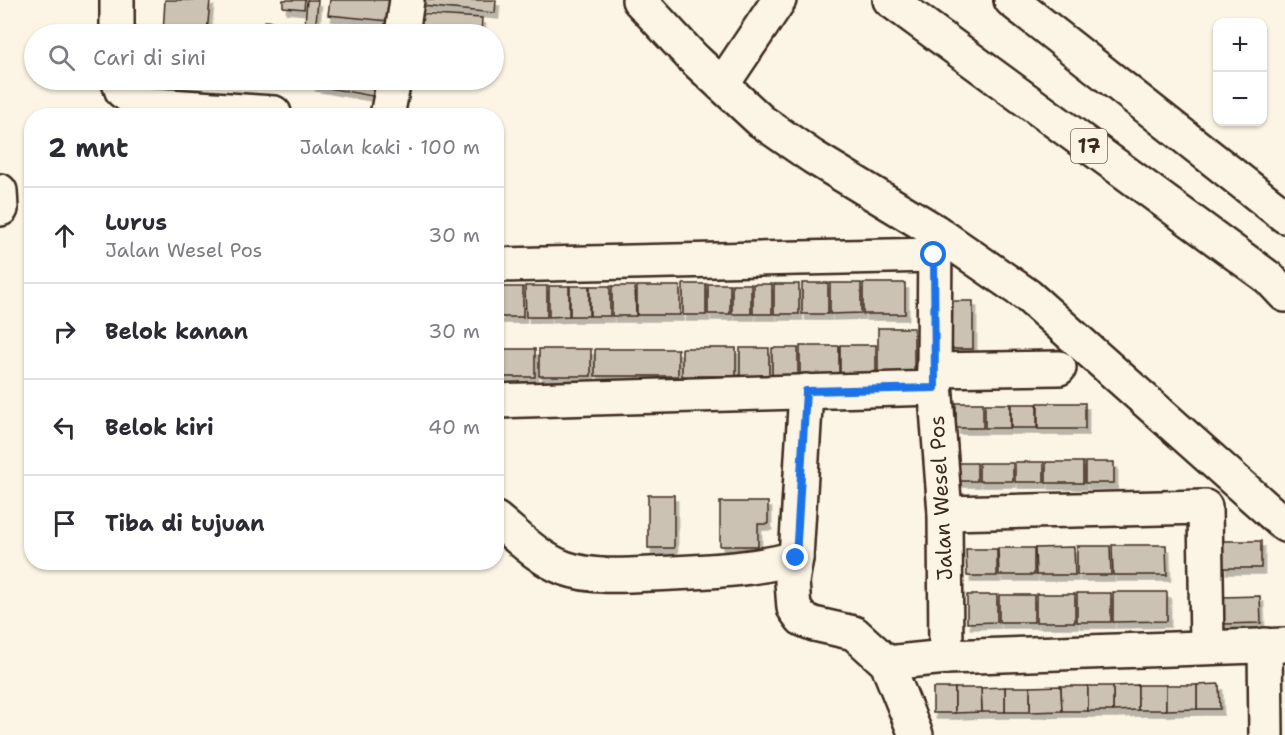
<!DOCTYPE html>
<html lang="id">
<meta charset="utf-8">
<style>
body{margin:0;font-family:"Shantell Sans",sans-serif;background:#f7f7f7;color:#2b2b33}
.controls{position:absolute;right:18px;top:18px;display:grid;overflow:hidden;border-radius:12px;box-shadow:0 2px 4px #0004}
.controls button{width:54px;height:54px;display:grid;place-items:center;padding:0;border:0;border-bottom:2px solid #e1e1e2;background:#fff;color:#2b2b33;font:30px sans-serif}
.stop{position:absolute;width:18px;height:18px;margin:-14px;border:4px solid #1a73e8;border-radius:50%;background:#fff}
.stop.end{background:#1a73e8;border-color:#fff;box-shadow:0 2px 6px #0008}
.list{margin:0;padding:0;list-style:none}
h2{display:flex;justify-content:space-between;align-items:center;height:78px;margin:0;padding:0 24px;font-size:26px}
h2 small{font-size:20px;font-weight:400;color:#7c7c81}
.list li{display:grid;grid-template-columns:39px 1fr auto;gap:18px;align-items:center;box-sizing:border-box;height:96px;padding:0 24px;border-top:2px solid #e1e1e2}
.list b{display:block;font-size:22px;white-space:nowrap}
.list p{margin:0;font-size:20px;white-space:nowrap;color:#7c7c81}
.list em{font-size:20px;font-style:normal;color:#7c7c81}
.icon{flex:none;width:33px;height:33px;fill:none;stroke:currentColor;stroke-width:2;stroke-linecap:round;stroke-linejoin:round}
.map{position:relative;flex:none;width:1285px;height:735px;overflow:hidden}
.search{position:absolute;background:#fff;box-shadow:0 2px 4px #0004;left:24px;top:24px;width:480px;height:66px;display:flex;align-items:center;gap:15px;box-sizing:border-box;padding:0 21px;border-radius:33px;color:#7c7c81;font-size:22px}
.panel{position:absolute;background:#fff;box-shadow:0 2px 4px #0004;left:24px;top:108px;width:480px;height:462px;border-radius:24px}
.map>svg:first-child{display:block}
.building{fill:#ccc2b3;stroke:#3b2a1e;stroke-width:1.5;filter:url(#shadow)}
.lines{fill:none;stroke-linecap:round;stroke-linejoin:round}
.minor-casing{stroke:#3b2a1e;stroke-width:38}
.highway-casing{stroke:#3b2a1e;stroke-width:38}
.minor{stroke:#fcf5e5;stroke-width:33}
.highway{stroke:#fcf5e5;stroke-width:33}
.route{stroke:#1a73e8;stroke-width:8}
.labels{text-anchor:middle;stroke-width:6;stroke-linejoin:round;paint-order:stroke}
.shield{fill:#fcf5e5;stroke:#75675a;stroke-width:1.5}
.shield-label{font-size:20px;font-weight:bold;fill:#3b2a1e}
.street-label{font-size:21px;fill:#3b2a1e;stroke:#fcf5e5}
</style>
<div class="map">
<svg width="1285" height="735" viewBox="0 0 1285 735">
<defs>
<filter id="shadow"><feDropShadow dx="3.5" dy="6" stdDeviation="0" flood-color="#0004"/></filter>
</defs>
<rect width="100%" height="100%" fill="#fcf5e5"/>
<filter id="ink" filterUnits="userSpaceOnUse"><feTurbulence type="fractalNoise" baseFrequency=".0167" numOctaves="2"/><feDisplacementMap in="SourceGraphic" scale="12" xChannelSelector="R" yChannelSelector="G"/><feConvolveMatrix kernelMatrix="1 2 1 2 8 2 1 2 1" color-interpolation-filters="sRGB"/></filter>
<g filter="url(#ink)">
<g class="building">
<polygon points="165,0 210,0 207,34 163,34"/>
<polygon points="283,0 305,0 304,9 283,7"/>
<polygon points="307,0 318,0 315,34 263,34 265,21 305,24"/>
<polygon points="330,0 401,0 399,22 328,15"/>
<polygon points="423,0 496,0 495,13 422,6"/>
<polygon points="418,14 482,18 481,34 417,34"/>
<polygon points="313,80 386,80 383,98 312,85"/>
<rect x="802" y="283" width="26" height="31"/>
<polygon points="830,283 861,283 861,313 830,314"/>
<rect x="863" y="283" width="42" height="31"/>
<rect x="683" y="284" width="23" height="31"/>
<rect x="708" y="284" width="22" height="30"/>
<rect x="732" y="284" width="19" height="30"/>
<rect x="753" y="284" width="19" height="30"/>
<rect x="774" y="284" width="25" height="30"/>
<polygon points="525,286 547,286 547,317 526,317"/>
<polygon points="549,286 569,286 569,316 549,317"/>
<rect x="570" y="286" width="19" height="30"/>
<rect x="590" y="286" width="20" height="30"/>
<polygon points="612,286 635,286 636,316 612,316"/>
<rect x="637" y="286" width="43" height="29"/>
<rect x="500" y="287" width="23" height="30"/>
<rect x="948" y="301" width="25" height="48"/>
<rect x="878" y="328" width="36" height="50"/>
<rect x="840" y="345" width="36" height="30"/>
<rect x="800" y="346" width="39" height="29"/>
<rect x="682" y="348" width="54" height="28"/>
<rect x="740" y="348" width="29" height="29"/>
<rect x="772" y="348" width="26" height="29"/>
<rect x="496" y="349" width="39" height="28"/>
<rect x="539" y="349" width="52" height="27"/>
<rect x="595" y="349" width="83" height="27"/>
<rect x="956" y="403" width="27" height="25"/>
<rect x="1038" y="403" width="47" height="26"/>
<rect x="985" y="404" width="25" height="24"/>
<rect x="1011" y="404" width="26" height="24"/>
<rect x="1015" y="462" width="29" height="20"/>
<rect x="1046" y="462" width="37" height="21"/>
<rect x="1085" y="462" width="29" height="21"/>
<rect x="958" y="463" width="19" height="18"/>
<rect x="979" y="463" width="34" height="18"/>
<rect x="648" y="495" width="26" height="53"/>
<polygon points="720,502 768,502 768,524 758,524 758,546 720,546"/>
<rect x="1223" y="541" width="38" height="27"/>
<polygon points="1112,545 1166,545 1167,575 1113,575"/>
<polygon points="1077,546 1110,546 1111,575 1077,575"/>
<polygon points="1074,547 1075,575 1036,575 1035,548"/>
<polygon points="998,548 1034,548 1034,575 999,575"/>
<polygon points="966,549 997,549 997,576 967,576"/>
<polygon points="1113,592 1167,592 1167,621 1113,622"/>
<rect x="1077" y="593" width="34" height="29"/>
<rect x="1036" y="594" width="39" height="28"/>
<polygon points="967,595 997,595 997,622 967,623"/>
<rect x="999" y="595" width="35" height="27"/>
<polygon points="1260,596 1261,623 1223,624 1222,597"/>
<polygon points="1219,684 1220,709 1197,709 1197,685"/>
<polygon points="1138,685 1138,710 1113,711 1113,686"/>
<rect x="1138" y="685" width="28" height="25"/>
<polygon points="1166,685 1197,685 1197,709 1166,710"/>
<polygon points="1061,686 1062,711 1030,712 1030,687"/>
<polygon points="1061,686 1088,686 1088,711 1062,711"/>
<rect x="1088" y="686" width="25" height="25"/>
<rect x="1005" y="687" width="25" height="25"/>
<polygon points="1005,687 1005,712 982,712 981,688"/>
<rect x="933" y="688" width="22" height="25"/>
<polygon points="955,688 981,688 982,712 955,713"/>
</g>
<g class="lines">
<g class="minor-casing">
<g id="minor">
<polyline points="117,0 117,34"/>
<polyline points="639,0 693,58 761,121 813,157 935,231 1027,295 1285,525"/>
<polyline points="402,34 407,0"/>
<polyline points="118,80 122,91 140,104 274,113"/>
<polyline points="722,85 779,0"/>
<polyline points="387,116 394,80"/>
<polyline points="0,191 1,209"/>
<polyline points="935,233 934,370 945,513 946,657"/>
<polyline points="496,265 934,255"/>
<polyline points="934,370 1059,368"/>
<polyline points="806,391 796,558 792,582 794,608 802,619 814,624 854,633 887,663 916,735"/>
<polyline points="496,401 935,388"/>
<polyline points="945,513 1205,507 1207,647"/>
<path d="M496,519C517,536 539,559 564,568C598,580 638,574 673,573C716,571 755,569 796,558"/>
<polyline points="1265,645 1266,735"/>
<polyline points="887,663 946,657 1285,645"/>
</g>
</g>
<g class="highway-casing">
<g id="highway">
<polyline points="890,0 1269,278 1285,295"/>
<polyline points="1011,0 1285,216"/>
</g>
</g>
<use href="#minor" class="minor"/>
<use href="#highway" class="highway"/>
</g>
</g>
<g class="lines" filter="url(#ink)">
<polyline class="route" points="796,558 806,391 935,388 934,255"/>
</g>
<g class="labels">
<rect class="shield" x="1071" y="129" width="36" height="34" rx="4.5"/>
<g class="shield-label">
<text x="1089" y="153">17</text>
</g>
<g class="street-label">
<text transform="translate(941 498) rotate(-93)" y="7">Jalan Wesel Pos</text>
</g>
</g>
</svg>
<div class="controls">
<button>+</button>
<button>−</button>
</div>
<div class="stop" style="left:934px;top:255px"></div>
<div class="stop end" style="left:796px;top:558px"></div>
<div class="search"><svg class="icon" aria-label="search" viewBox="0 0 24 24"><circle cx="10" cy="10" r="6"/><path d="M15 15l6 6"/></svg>Cari di sini</div>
<section class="panel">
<h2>2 mnt<small>Jalan kaki · 100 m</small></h2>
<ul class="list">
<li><svg class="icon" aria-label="ahead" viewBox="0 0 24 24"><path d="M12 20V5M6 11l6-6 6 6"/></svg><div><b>Lurus</b><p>Jalan Wesel Pos</p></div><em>30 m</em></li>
<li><svg class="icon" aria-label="right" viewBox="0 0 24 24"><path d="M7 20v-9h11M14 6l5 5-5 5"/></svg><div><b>Belok kanan</b></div><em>30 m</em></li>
<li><svg class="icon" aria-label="left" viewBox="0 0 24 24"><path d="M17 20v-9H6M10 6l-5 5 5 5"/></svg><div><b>Belok kiri</b></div><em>40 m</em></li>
<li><svg class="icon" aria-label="arrive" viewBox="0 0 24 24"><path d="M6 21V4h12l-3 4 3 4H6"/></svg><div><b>Tiba di tujuan</b></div></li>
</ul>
</section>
</div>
